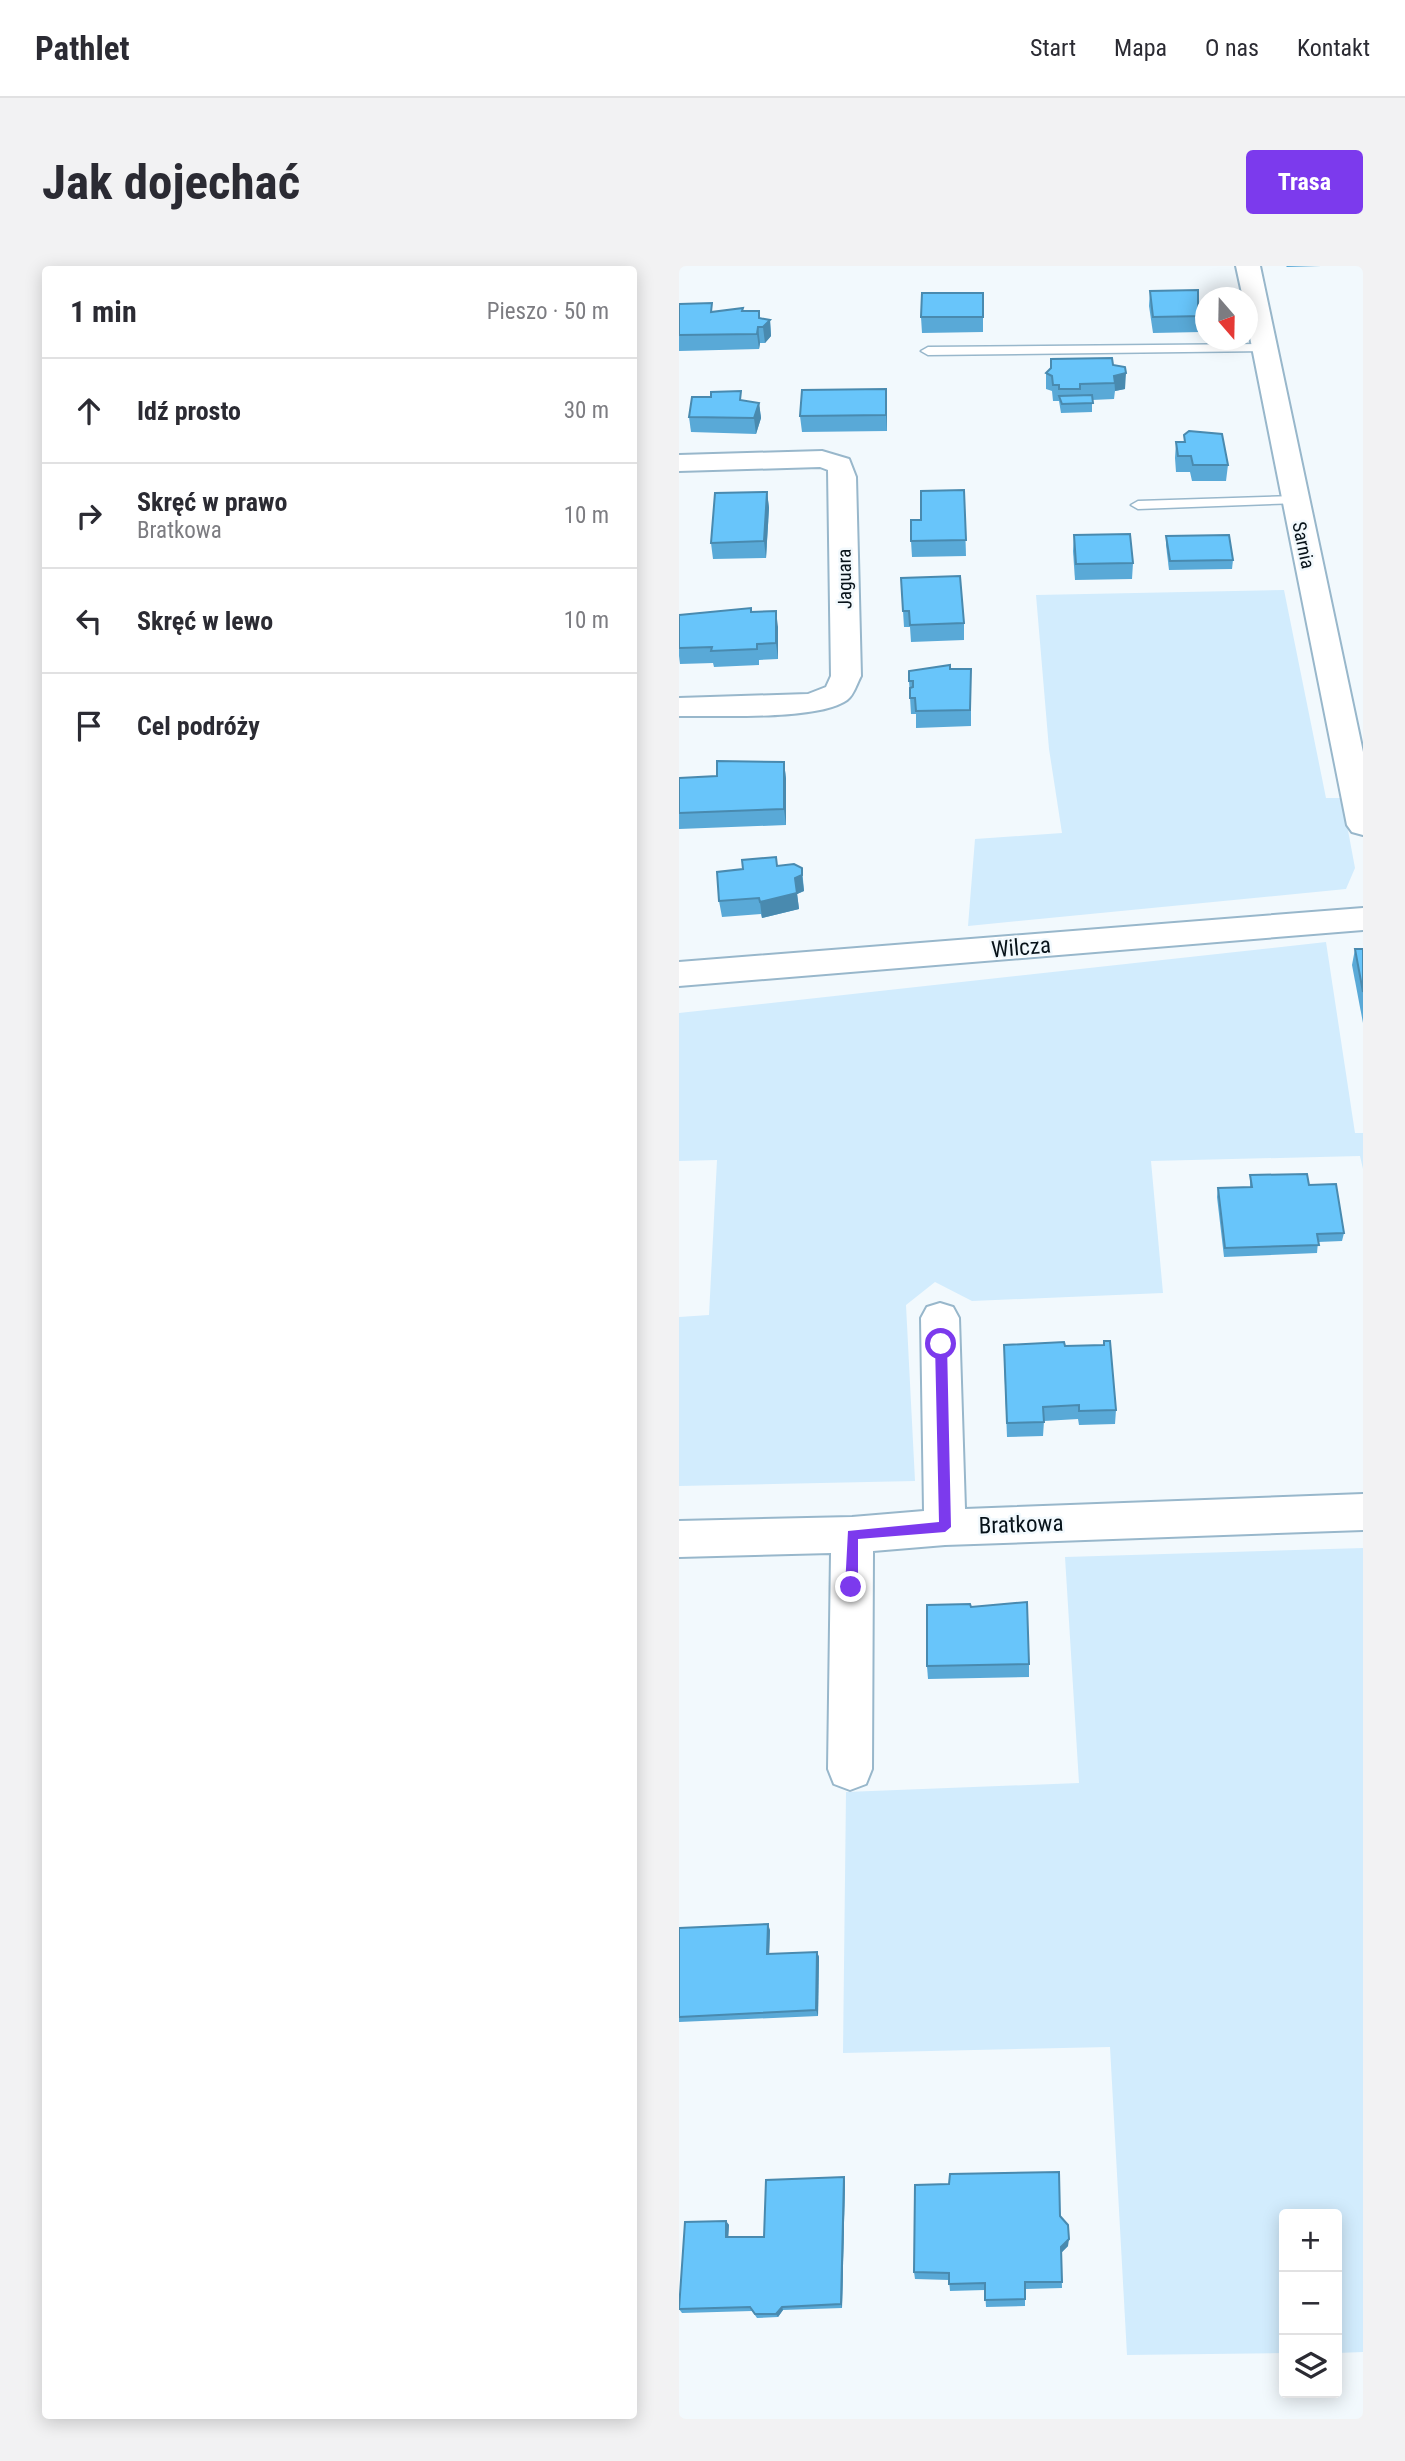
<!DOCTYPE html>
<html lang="pl">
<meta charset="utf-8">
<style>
body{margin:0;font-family:"Roboto Condensed",sans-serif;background:#f2f2f3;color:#2b2b33}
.controls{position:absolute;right:21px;bottom:21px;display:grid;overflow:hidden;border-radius:7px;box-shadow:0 4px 18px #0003}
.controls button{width:63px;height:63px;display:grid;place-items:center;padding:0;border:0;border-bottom:2px solid #e1e1e2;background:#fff;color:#2b2b33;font:35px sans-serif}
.compass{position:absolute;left:516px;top:21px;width:63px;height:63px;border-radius:50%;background:#fff;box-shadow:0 4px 18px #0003;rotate:160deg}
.stop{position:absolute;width:21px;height:21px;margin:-16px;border:5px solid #7c3aed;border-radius:50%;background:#fff}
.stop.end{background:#7c3aed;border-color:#fff;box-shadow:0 2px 7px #0008}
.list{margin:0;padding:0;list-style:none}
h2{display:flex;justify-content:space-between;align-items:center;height:91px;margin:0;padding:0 28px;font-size:30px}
h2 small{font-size:23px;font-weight:400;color:#7c7c81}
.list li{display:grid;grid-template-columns:46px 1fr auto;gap:21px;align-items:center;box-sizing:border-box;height:105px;padding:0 28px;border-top:2px solid #e1e1e2}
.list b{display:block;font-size:26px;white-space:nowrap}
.list p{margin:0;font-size:23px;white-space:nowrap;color:#7c7c81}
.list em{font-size:23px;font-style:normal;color:#7c7c81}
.icon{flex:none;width:38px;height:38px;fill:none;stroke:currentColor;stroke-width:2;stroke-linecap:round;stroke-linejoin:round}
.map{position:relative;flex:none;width:684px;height:2153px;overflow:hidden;border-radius:7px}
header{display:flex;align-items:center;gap:42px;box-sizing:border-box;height:98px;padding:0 35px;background:#fff;border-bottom:2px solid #e1e1e2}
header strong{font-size:33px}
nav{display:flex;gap:38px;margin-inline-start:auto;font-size:24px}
.intro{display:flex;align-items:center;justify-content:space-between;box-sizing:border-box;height:168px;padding:0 42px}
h1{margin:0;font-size:49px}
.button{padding:18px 32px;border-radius:7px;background:#7c3aed;color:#fff;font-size:24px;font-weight:700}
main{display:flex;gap:42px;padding:0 42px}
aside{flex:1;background:#fff;border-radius:7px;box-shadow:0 4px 18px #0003}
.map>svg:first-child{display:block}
.green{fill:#d2ecfd}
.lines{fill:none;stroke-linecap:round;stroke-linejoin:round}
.lane-casing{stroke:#98b7cb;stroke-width:3}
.street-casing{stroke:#98b7cb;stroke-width:4}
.lane{fill:#fff;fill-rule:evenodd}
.street{fill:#fff;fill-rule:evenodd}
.wall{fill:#59a9d7}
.shaded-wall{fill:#498aaf}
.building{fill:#68c5fa;stroke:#498aaf;stroke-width:2}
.route{fill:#7c3aed}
.labels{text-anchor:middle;stroke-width:5;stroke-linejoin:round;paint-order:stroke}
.far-street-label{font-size:19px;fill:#071219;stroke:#f2f9fd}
.street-label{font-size:23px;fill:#071219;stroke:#f2f9fd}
</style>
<header>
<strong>Pathlet</strong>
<nav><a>Start</a><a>Mapa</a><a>O nas</a><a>Kontakt</a></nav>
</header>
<div class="intro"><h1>Jak dojechać</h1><a class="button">Trasa</a></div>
<main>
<aside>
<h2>1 min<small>Pieszo · 50 m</small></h2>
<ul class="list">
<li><svg class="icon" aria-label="ahead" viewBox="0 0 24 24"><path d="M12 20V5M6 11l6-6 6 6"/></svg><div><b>Idź prosto</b></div><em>30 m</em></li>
<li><svg class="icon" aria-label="right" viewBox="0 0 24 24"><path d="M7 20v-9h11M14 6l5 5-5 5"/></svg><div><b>Skręć w prawo</b><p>Bratkowa</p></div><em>10 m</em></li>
<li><svg class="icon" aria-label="left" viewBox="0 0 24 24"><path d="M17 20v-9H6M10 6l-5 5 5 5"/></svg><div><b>Skręć w lewo</b></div><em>10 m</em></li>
<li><svg class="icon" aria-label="arrive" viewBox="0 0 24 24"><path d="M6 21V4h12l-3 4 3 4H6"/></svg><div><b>Cel podróży</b></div></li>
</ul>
</aside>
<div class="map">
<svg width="684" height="2153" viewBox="0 0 684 2153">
<rect width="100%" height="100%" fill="#f2f9fd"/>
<g class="green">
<polygon points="605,324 647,532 663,532 676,602 667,623 289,660 296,573 383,567 370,483 357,329"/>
<polygon points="647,676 676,867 684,867 684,903 681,890 472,895 484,1027 293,1035 256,1016 227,1039 236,1215 0,1220 0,1051 30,1049 38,894 0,895 0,747"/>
<polygon points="684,1282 684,2086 658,2087 658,1948 605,1948 605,2087 448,2089 431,1781 164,1787 167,1526 400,1517 386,1291"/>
</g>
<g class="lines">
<g class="lane-casing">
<g id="lane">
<polygon points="584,78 589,79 589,85 249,89 242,85 249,81"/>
<polygon points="616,230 621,231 621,237 459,243 452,239 459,235"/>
</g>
</g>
<g class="street-casing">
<g id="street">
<polygon points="557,0 581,0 684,486 684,569 673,566 668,559 568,56 568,32 564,32"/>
<path d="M143,185L170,193L177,211L182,410C178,417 175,429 168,434C138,455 39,449 0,450V432L129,428L147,421L152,410L149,204L141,201L0,205V189Z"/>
<polygon points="684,642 684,664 0,720 0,696"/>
<polygon points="261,1037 274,1041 280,1052 286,1243 684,1228 684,1264 266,1279 194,1285 193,1503 187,1518 171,1524 155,1518 149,1503 152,1287 0,1291 0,1255 173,1251 245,1245 242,1052 248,1041"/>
</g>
</g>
<use href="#lane" class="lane"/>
<use href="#street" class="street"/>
</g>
<g class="wall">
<polygon points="607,0 642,0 608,1"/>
<polygon points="471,25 519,41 524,50 522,66 474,67 470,40"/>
<polygon points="304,27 304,66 243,67 242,51"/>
<polygon points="0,38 34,46 64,45 81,52 91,54 92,70 86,77 81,77 80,83 0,85"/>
<polygon points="372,93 434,99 446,123 436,125 435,133 413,134 413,146 382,147 380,135 374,135 373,125 367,123 367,107 371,103"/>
<polygon points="32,131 80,137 82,152 77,168 12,166 10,151"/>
<polygon points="208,138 208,165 123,166 121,150"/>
<polygon points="505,169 549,199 547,215 513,215 511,206 497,206 496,192 497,176 505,176"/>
<polygon points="285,224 287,290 233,291 232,275 242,254"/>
<polygon points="88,226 90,242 87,292 34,293 32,277"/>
<polygon points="395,269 454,297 453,313 396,314 394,285"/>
<polygon points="487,270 554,294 553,303 490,304 487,279"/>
<polygon points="222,312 285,357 285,374 232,376 231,361 225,361"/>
<polygon points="73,346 99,361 99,393 80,394 80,399 35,401 34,397 1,398 0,390 0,349"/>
<polygon points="271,403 292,419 292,460 237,462 237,448 232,448 230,415"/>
<polygon points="105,496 107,513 107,559 0,563 0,512 38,510"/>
<polygon points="98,600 123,602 125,625 118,628 120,643 83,652 82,648 43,651 40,635"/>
<polygon points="676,683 684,683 684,757 673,699"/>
<polygon points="571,909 630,919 665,967 663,975 639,976 638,987 545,991 538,931 539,922 571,921"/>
<polygon points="386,1080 437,1144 436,1158 400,1159 399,1153 365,1155 364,1170 328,1171 325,1093"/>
<polygon points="350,1398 350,1411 249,1413 248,1400"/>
<polygon points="0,1662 91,1664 90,1688 138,1686 140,1691 139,1750 0,1756"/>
<polygon points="165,1911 166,1915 163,2042 104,2044 99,2051 78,2052 73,2045 3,2047 0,2043 47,1955 50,1959 49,1971 85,1971"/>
<polygon points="381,1950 389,1980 382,1987 383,2022 346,2023 346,2040 307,2041 306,2024 271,2025 270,2014 236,2013 235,2006"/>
</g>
<g class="shaded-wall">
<polygon points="91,54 92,70 86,77 84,61"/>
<polygon points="79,61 81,77 80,83 78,68"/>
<polygon points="447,107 446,123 436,125 435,110"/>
<polygon points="207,123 208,138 208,165 207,149"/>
<polygon points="80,137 82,152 77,168 75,152"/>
<polygon points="88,226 90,242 87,292 85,275"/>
<polygon points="97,345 99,361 99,393 97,377"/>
<polygon points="105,496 107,513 107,559 105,543"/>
<polygon points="123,609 125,625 118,628 116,612"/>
<polygon points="118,627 120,643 83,652 81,636"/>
<polygon points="89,1658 91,1664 90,1693 88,1688"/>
<polygon points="138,1686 140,1691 139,1750 137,1744"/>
<polygon points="165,1911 166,1915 163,2042 162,2038"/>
<polygon points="47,1955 50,1959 49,1975 47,1971"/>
<polygon points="390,1973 389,1980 381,1988 382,1981"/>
<polygon points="103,2041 104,2044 99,2051 97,2048"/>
</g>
<g class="building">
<polygon points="519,24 519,41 522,41 524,50 474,51 471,25"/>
<polygon points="243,27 304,27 304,51 242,51"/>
<polygon points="33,37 32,46 64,42 63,45 80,45 80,52 91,54 84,61 79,61 78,68 0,69 0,38"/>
<polygon points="433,92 434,99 446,101 447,107 435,110 436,117 401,118 401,123 380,123 380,119 374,119 373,110 367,107 372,102 372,93"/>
<polygon points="207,123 207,149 121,150 123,124"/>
<polygon points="62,125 61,134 80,137 75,152 10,151 13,131 32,131 32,126"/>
<polygon points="413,129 414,137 383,138 380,130"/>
<polygon points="510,165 543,168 549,199 514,199 512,190 499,190 497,176 506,176 505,169"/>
<polygon points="285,224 287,274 232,275 232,254 242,254 242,225"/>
<polygon points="88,226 85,275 32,277 36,227"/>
<polygon points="451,268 454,297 397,298 395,269"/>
<polygon points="550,269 554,294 491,295 487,270"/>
<polygon points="281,310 285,357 231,359 230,345 224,345 222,312"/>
<polygon points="72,342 72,346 97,345 97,377 78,378 78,383 32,385 33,381 0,382 0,349"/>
<polygon points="271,399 271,403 292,403 291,444 237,445 236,432 231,432 231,422 234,421 234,415 230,415 230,405"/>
<polygon points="38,495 105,496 105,543 0,547 0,512 38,510"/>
<polygon points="97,591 98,600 115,598 123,602 123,609 116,612 118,627 81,636 80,632 40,635 38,606 64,603 63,594"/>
<polygon points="676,683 684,683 684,726"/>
<polygon points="628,908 630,919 657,918 665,967 638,968 640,979 546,982 539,922 573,921 571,909"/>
<polygon points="425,1075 431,1075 437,1144 400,1145 400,1139 364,1141 365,1156 328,1157 325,1079 385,1076 386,1080 425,1079"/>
<polygon points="348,1336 350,1398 248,1400 248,1339 291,1338 292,1341"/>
<polygon points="89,1658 88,1688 138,1686 137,1744 0,1751 0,1662"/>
<polygon points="380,1906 381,1950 389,1959 390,1973 382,1981 383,2016 346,2016 346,2033 306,2034 306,2017 270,2018 270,2007 235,2006 236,1919 270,1918 271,1908"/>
<polygon points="165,1911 162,2038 103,2041 97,2048 76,2048 71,2041 0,2043 6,1956 47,1955 47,1971 85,1971 87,1914"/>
</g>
<polygon class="route" points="262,1073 268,1078 272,1261 266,1266 179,1273 179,1321 172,1326 166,1321 169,1265 260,1256 256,1078"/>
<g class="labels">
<g class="far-street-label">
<text transform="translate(625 279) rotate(78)" y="7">Sarnia</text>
<text transform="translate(165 313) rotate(-91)" y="7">Jaguara</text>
</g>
<g class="street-label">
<text transform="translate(342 681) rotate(-5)" y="8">Wilcza</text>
<text transform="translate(342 1258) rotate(-2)" y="8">Bratkowa</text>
</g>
</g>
</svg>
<div class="controls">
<button>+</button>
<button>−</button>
<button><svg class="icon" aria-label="layers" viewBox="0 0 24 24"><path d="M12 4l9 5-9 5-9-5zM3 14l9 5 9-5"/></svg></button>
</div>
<svg class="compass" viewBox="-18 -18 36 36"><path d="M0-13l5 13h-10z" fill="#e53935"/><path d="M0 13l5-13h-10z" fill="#7c7c81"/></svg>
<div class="stop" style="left:262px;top:1078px"></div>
<div class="stop end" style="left:172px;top:1321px"></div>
</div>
</main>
